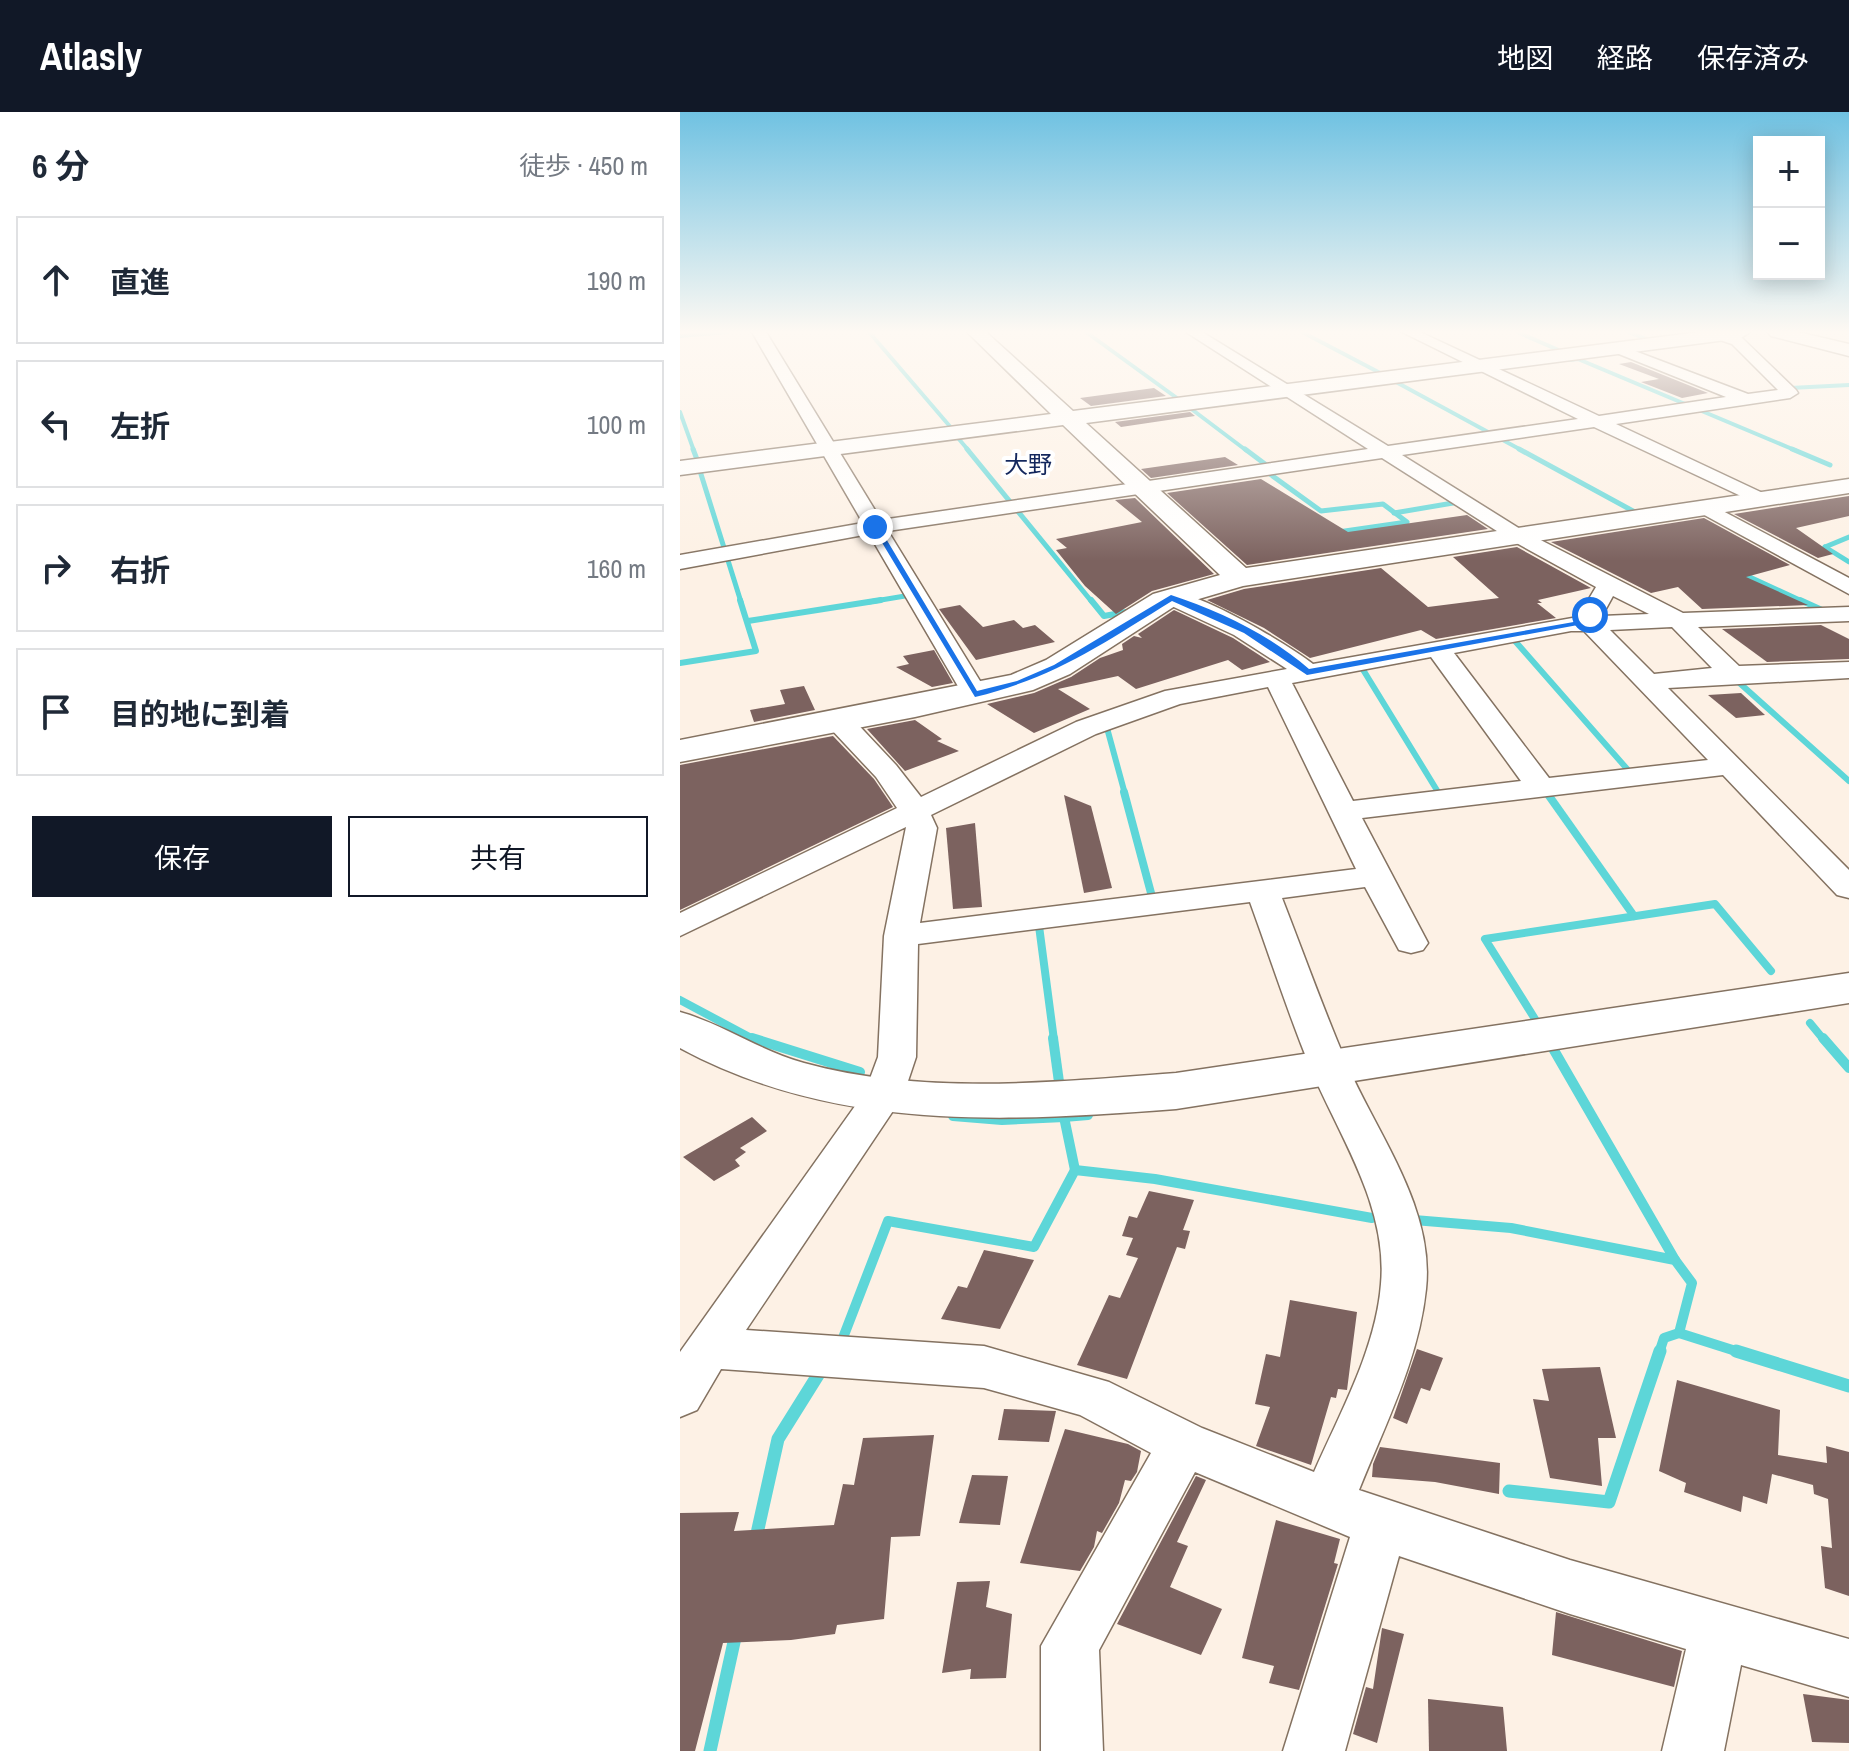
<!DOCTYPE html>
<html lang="ja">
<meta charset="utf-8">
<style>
body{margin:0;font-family:"Archivo Narrow","Noto Sans JP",sans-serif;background:#f2f2f3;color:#1f2937}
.controls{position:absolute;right:24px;top:24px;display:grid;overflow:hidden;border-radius:0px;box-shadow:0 4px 20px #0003}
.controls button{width:72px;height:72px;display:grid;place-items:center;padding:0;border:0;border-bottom:2px solid #e0e1e3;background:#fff;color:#1f2937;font:40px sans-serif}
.stop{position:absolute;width:24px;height:24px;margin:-18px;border:6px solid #1a73e8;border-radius:50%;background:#fff}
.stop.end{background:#1a73e8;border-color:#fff;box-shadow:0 2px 8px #0008}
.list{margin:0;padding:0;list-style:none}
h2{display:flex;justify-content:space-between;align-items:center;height:104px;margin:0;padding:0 32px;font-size:34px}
h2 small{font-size:26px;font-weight:400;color:#747a83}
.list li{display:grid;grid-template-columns:52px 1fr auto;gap:24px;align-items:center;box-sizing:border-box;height:128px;margin:0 16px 16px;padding:0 16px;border:2px solid #e0e1e3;border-radius:0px}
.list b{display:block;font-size:30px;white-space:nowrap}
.list em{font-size:26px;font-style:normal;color:#747a83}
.actions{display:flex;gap:16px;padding:24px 32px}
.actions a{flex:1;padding:18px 0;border:2px solid #111827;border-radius:0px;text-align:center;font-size:28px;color:#111827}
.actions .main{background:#111827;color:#fff}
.icon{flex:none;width:44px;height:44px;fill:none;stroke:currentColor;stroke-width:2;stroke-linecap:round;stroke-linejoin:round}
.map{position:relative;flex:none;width:1169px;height:1639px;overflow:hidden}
header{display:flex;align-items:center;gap:48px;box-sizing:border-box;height:112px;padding:0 40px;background:#111827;color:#fff}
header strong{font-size:38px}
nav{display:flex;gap:44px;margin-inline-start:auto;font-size:28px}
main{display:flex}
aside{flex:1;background:#fff}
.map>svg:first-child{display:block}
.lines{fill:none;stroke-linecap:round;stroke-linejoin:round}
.stream-far5{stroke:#5dd6d8;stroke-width:4}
.stream-far4{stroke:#5dd6d8;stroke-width:5}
.stream-far3{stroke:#5dd6d8;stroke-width:6}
.stream-far2{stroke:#5dd6d8;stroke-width:8}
.stream-far1{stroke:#5dd6d8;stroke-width:10}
.stream{stroke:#5dd6d8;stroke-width:13}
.building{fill:#7c625f}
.street-casing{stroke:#847261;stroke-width:3}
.secondary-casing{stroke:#847261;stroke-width:3}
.street{fill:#fff;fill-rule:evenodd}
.secondary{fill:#fff;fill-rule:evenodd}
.route{fill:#1a73e8}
.labels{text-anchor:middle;stroke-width:8;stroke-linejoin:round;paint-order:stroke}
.far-quarter-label{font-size:24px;fill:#13275d;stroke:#fff}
</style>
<header>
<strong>Atlasly</strong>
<nav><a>地図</a><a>経路</a><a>保存済み</a></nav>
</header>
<main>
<aside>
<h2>6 分<small>徒歩 · 450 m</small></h2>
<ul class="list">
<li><svg class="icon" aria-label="ahead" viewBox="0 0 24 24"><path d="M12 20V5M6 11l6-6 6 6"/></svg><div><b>直進</b></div><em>190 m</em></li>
<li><svg class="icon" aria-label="left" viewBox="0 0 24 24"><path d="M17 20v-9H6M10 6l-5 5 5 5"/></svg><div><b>左折</b></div><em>100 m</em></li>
<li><svg class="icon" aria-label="right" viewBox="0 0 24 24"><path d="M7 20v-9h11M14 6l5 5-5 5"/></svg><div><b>右折</b></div><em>160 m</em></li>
<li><svg class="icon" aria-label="arrive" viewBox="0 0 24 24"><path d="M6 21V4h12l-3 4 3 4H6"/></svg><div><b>目的地に到着</b></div></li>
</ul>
<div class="actions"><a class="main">保存</a><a>共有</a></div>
</aside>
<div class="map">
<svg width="1169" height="1639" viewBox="0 0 1169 1639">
<rect width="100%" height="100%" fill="#fdf1e5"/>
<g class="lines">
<g class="stream-far5">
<polyline points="189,220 273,318"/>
<polyline points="406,220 501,289 506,288"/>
<polyline points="622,220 704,263"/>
<polyline points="837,220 883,240"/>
<polyline points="948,220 972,229"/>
<polyline points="0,224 48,220"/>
<polyline points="889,248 898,247 1117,339"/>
<polyline points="716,270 843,339"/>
<polyline points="1107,273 1110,276 1169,273"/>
<polyline points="510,296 567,339"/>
<polyline points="0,300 14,339"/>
<polyline points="278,326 289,339"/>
</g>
<g class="stream-far4">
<polyline points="13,337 18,350"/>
<polyline points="287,337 412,490"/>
<polyline points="565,337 589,355"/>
<polyline points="839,337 953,399"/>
<polyline points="1112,337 1150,353"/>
<polyline points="583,357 641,399 703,392 727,410 658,420"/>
<polyline points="20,359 61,490"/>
<polyline points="714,401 779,390"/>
<polyline points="1145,435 1169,450"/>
<polyline points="1145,435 1169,425"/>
<polyline points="1061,461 1124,490"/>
<polyline points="189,490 225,484"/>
</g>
<g class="stream-far3">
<polyline points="411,488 424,504 446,500"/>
<polyline points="1120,488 1142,498"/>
<polyline points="68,509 201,488"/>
<polyline points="835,529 948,658"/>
<polyline points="0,551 76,539 60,488"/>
<polyline points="682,556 758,680"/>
<polyline points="1055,567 1169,669"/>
<polyline points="427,616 445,682"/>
</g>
<g class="stream-far2">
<polyline points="444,680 471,781"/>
<polyline points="867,681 954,804"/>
<polyline points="359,814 374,928"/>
<polyline points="0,888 75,928"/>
<polyline points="855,907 805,827 1035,792 1091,859"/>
<polyline points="1130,911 1144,928"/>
</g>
<g class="stream-far1">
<polyline points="72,926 180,960"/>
<polyline points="373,926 379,970"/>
<polyline points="1143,926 1169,956"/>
<polyline points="874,933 871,933 995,1148"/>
<polyline points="273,1004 322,1008 384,1005 395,1058"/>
<polyline points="384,1005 408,1003"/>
<polyline points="734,1108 831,1116 995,1148 1012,1171 999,1221 1062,1241"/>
<polyline points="161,1231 208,1109 354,1135 395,1058 475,1067 692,1106"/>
<polyline points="979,1241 984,1226 999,1221"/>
</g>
<g class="stream">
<polyline points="1056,1239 1169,1274"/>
<polyline points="829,1379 929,1390 980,1239"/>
<polyline points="76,1426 98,1327 143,1255"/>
<polyline points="30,1639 56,1521"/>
</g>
</g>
<g class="building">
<polygon points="951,250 1028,281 1002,286 961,270 979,267 939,252"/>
<polygon points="474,276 486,284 411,294 400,286"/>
<polygon points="510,300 515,304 441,315 435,310"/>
<polygon points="545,345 558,353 471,366 461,357"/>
<polygon points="581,367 668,420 787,403 808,417 567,453 487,381"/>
<polygon points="1169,384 1169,404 1116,416 1153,442 1138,446 1054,402"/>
<polygon points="455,386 534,462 472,479 436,502 405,474 376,438 387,436 376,427 462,410 435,388"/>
<polygon points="1024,406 1110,453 1066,465 1128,493 1022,497 998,475 971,481 871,430"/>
<polygon points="837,435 911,476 858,488 862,491 857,491 876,506 756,527 741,518 630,546 584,516 527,488 564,477 701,456 748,495 819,486 773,445"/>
<polygon points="280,493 303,515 334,508 343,516 355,513 375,530 296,548 259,497"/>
<polygon points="494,498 553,526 590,550 562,558 548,548 456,577 438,564 378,577 410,597 354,621 307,592 354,581 391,565 420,546 443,538 442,532 454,524 462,526 458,522"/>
<polygon points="1141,513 1169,527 1169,547 1087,550 1042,517"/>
<polygon points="254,538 273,571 252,575 216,555 229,552 223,544"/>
<polygon points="124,574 135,598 74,610 70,598 105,592 100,578"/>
<polygon points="1061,581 1085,603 1056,606 1028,583"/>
<polygon points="235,608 262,627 257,629 279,639 225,659 187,617"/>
<polygon points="153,624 194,667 213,695 0,798 0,653"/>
<polygon points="384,683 411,694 432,776 404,781"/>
<polygon points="295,711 302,795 273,797 266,716"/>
<polygon points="72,1005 87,1019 60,1036 66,1040 55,1048 60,1054 34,1069 3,1045"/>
<polygon points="469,1079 514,1088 503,1118 510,1119 505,1137 497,1135 447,1267 397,1253 429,1183 440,1186 458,1146 446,1143 453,1126 442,1124 449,1104 457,1106"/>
<polygon points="304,1138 354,1148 320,1217 261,1207 278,1174 287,1176"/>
<polygon points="610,1188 677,1200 667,1278 658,1277 656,1286 651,1285 631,1353 576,1334 590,1295 575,1292 586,1242 600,1245"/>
<polygon points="737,1237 763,1246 750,1279 741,1276 727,1312 713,1306"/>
<polygon points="920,1255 936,1326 918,1326 922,1374 870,1366 853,1287 869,1289 862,1257"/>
<polygon points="997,1268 1100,1298 1098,1343 1147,1351 1146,1334 1169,1340 1169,1484 1145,1476 1141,1434 1152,1436 1148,1387 1134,1382 1133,1373 1092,1362 1087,1392 1063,1384 1061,1400 1004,1380 1006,1371 979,1359"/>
<polygon points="324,1297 376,1299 369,1330 318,1328"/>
<polygon points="385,1317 448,1332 461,1339 457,1360 451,1369 445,1368 439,1391 422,1421 417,1419 414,1435 400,1459 340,1451"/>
<polygon points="254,1323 240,1424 211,1425 204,1507 157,1513 155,1522 111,1528 43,1531 15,1639 0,1639 0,1401 59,1400 54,1419 154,1413 163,1372 174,1373 183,1326"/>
<polygon points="700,1335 820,1351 819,1382 755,1370 692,1365 693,1352"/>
<polygon points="292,1363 328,1364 320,1413 279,1411"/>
<polygon points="516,1364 526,1368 497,1430 508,1434 490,1475 542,1497 521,1543 437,1512"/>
<polygon points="596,1408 660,1427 654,1451 658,1452 619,1578 589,1571 594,1554 562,1546"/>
<polygon points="310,1469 306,1495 332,1502 326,1566 290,1567 291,1557 262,1561 277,1470"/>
<polygon points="876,1500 1002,1539 994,1575 872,1543"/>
<polygon points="702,1516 724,1522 697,1631 673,1622 686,1575 693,1577"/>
<polygon points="1123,1582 1169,1588 1169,1631 1132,1630"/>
<polygon points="748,1587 823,1595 827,1639 749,1639"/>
</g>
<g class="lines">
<g class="street-casing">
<g id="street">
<path d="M72,220H86L201,408L688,337L506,220H522L708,334L898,307L722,220H740L919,304L1046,285L934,240V234L939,233L1068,282L1098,278L1052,232L1034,226L1035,220L1062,226L1116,278L1118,281L1110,286L936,312L1087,383L1090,387L1080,393L914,315L722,343L845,420L1003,501L1169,495V509L1018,515L1059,554L1169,550V566L988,576L1169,758V786L1157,783L1043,663L682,706L748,831L743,838L731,841L719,838L685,775L602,786C623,840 643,896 666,950C696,1021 755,1095 746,1177C739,1247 705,1313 679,1378L890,1448L1169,1527V1585L1061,1553L1044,1639H982L1006,1537L890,1502L719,1444L665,1639H603L670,1425L515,1360L419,1538L423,1639H361V1534L471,1341L400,1303L304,1276L41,1257L17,1298L0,1305V1240L185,980L198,945L204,824L226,715L0,824V801L217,696L196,665L150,616L146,610L150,604H170L216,653L241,685L396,610L485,579L607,557L554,523L483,490L480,485L483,480C510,473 609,533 633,552L898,505L916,475L831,428L702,346L208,419L308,582L295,590L286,588L189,422L0,457V443L183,411ZM933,484L969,502L922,504ZM992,515L1032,556L974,562L930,518ZM891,519H904L1028,648L869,666L774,541ZM751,545L841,669L673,689L612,571ZM588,575L676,757L240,811L257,716L251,703L416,622L500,592ZM570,790C590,845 608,901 630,955C659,1024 708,1094 701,1172C696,1237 660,1301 634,1360L522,1316L429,1270L304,1234L66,1218L223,984L236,945L238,832Z"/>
<polygon points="1024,389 1169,466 1169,482 1017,399 1014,395 1017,391"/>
</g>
</g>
<g class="secondary-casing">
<g id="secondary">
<polygon points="287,220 306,220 393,299 1020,220 1070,220 1061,226 406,311 566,456 1169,367 1169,381 563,474 495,494 390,562 353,578 235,605 0,650 0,628 331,563 366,548 473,482 540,463 383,313 0,363 0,349 371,302"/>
<polygon points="1088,220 1118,220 1169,232 1169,244 1091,224"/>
<path d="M1169,861V891L496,997C326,1010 155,1020 0,936V900C43,912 80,939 124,951C244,984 374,970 496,961Z"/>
</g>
</g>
<use href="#street" class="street"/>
<use href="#secondary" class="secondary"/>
</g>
<linearGradient id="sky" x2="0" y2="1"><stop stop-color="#70c2e2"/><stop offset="0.49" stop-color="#fef9f3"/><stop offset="1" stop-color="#fef9f3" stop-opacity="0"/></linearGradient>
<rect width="1169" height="449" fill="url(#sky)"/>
<path class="route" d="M192,414L199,415L297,579L337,569L374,553L491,483C540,499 590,523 629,557L905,508L910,500L914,503V510L627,563L564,521L492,489C422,532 376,565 295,585Z"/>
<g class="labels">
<g class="far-quarter-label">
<text x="348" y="361">大野</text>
</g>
</g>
</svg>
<div class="controls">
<button>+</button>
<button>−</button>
</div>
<div class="stop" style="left:910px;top:503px"></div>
<div class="stop end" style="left:195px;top:415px"></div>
</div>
</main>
